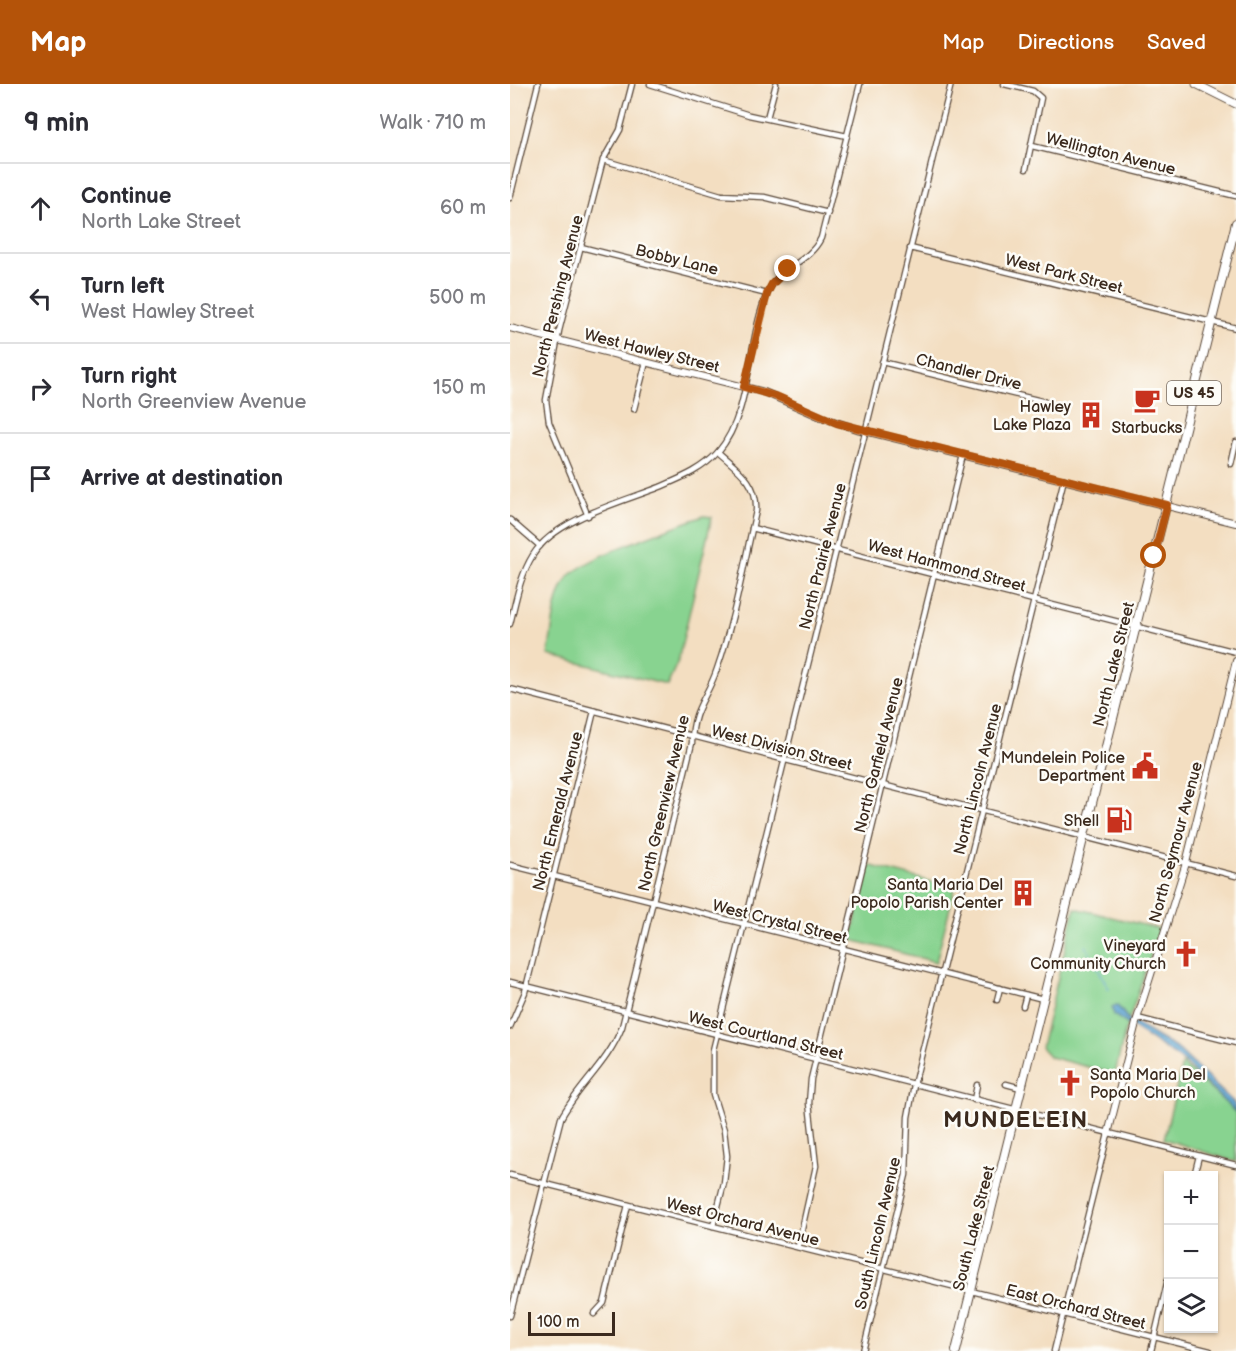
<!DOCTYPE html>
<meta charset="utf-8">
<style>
body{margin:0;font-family:"Balsamiq Sans",sans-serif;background:#f7f7f7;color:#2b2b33}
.controls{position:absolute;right:18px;bottom:18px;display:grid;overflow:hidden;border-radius:0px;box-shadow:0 2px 4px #0004}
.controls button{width:54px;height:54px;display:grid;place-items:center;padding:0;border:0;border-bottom:2px solid #e1e1e2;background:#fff;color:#2b2b33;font:30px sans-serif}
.scale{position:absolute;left:18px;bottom:15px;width:87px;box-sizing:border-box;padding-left:6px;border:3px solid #3b2a1e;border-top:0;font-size:16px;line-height:21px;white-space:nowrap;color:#3b2a1e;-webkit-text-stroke:4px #fdfcf7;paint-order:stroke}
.stop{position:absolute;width:18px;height:18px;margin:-14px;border:4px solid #b45309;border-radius:50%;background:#fff}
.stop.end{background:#b45309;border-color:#fff;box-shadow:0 2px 6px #0008}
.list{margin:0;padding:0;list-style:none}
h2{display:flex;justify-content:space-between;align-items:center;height:78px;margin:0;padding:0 24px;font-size:26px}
h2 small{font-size:20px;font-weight:400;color:#7c7c81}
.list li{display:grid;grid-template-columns:39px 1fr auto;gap:18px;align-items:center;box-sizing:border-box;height:90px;padding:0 24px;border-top:2px solid #e1e1e2}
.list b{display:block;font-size:22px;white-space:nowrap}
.list p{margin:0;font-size:20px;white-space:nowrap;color:#7c7c81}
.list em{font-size:20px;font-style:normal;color:#7c7c81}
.icon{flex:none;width:33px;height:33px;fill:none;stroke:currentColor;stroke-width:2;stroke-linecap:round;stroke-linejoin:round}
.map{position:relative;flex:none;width:726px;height:1267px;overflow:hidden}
header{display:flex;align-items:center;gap:36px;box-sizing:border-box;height:84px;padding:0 30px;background:#b45309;color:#fff}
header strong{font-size:28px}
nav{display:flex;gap:33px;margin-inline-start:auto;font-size:21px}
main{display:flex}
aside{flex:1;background:#fff}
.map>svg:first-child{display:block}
.green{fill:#88d390;stroke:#627e57;stroke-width:1.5}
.water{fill:#59a1cf;stroke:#4a6676;stroke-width:1.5}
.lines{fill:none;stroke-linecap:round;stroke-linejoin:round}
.stream{stroke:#59a1cf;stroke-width:1.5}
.minor-casing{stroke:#574536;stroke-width:7}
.tertiary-casing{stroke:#574536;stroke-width:8}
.secondary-casing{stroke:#574536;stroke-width:9}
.primary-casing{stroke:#574536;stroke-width:10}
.minor{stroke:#fff;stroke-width:4.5}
.tertiary{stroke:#fff;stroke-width:6}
.secondary{stroke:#fff;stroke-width:7}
.primary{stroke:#fff;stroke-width:8}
.route{stroke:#b45309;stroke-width:8}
.labels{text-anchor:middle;stroke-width:5;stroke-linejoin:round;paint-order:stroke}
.shield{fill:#fdfcf7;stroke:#75695f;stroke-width:1.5}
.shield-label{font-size:15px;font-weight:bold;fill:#3b2a1e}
.street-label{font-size:16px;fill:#3b2a1e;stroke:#fdfcf7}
.poi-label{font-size:16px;fill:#3b2a1e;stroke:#fdfcf7;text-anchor:end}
.district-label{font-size:22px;font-weight:bold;letter-spacing:1.5px;fill:#3b2a1e;stroke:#fdfcf7}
</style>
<header>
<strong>Map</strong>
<nav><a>Map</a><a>Directions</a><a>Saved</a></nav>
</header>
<main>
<aside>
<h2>9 min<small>Walk · 710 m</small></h2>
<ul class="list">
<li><svg class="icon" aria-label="ahead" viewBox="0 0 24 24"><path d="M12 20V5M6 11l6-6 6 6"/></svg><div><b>Continue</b><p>North Lake Street</p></div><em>60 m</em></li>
<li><svg class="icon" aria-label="left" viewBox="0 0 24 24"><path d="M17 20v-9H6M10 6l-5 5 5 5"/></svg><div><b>Turn left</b><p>West Hawley Street</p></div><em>500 m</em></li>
<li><svg class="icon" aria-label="right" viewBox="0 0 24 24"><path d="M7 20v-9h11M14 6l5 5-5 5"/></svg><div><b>Turn right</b><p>North Greenview Avenue</p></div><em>150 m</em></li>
<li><svg class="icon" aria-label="arrive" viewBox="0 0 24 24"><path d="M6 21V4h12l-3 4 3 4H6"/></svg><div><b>Arrive at destination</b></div></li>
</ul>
</aside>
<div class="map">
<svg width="726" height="1267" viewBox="0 0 726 1267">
<rect width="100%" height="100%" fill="#fdfcf7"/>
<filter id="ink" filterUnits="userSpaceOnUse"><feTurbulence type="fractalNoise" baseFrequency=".0167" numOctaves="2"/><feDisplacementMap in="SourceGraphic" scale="12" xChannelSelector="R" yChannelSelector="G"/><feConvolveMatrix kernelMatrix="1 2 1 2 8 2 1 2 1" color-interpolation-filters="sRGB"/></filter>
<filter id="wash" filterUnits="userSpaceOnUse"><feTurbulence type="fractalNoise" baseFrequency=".008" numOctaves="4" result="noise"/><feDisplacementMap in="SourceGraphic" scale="24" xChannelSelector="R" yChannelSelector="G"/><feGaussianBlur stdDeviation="1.35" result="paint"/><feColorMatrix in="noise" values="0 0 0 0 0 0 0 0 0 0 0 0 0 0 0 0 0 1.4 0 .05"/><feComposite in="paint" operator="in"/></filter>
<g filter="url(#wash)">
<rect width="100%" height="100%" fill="#f3dec1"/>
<g class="green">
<path d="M194,432L202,433L168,577L157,601L38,571C42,550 44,513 57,495C71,474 166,442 194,432Z"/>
<polygon points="358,781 445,804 426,878 341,856"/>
<polygon points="565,824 650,845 615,947 605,990 540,973 531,963"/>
<polygon points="672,980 726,1028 726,1078 654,1055"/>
</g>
<polygon class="water" points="607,921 618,935 669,966 724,1019 726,1029 673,977 604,931 602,923"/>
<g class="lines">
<polyline class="stream" points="576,862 599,905"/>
</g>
</g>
<g filter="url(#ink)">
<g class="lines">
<g class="minor-casing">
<g id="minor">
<polyline points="140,0 239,31 337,52"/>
<polyline points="494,0 523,7 531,14 516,85"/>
<polyline points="257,34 266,0"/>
<polyline points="522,62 726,112"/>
<polyline points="93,76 211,111 254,113 318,129"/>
<polyline points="0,114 28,0"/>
<polyline points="71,163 257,210"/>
<polyline points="400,164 726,244"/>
<polyline points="372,278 540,319"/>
<polyline points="124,325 136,278"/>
<polyline points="721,380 726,358"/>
<polyline points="78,432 39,338 36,316 49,247 93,76 110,46 122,0"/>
<polyline points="0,436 30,462"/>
<polyline points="242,444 726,568"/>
<path d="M0,540C6,516 10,492 23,471C45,435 112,418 150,403C171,394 192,386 208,368C243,327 236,257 258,208C269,183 299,179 311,154L350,0"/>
<polyline points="0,605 726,792"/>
<polyline points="0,781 533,915"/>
<polyline points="0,898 726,1081"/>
<polyline points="487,916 490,904"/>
<polyline points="513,922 516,911"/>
<polyline points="627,934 726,959"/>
<polyline points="0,943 15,908 84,627"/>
<polyline points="496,1000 511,1004"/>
<polyline points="464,1016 467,1001"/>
<polyline points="0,1091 700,1267"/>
<polyline points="684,1092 689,1072"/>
<polyline points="203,1142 214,1099 217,1072 214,1046 203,1011 203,966 441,0"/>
<polyline points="288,1163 306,1082 299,1019 301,995 453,371"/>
<polyline points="84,1230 94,1219 118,1121"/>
<path d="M0,1232L51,1034C69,1001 98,979 112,943L182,659C182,624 197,615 207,585C225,534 234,479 246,427C248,398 228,386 208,368"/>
<polyline points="353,1267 396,1091 398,1033 404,1001 554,395"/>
<polyline points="544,1267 598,1050"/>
<polyline points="641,1267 658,1195"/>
</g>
</g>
<g class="tertiary-casing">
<g id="tertiary">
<polyline points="0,244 254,308 311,333 347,345 726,439"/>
<polyline points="598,1050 627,935 676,779 726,577"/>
</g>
</g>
<g class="secondary-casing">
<polyline id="secondary" points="686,0 726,20"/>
</g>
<g class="primary-casing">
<polyline id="primary" points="446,1267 726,139"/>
</g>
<use href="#minor" class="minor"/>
<use href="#tertiary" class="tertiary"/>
<use href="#secondary" class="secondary"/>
<use href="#primary" class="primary"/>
</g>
</g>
<g class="lines" filter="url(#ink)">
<polyline class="route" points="278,185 262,200 257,210 234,303 268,313 327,339 657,421 644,472"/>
</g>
<defs>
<g id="cafe-bare" transform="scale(2.07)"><path d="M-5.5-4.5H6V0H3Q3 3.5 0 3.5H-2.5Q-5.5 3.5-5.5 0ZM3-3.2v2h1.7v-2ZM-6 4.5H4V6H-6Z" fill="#c8321e" stroke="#fdfcf7" stroke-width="2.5" paint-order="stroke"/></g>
<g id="building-bare" transform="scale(2.07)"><path d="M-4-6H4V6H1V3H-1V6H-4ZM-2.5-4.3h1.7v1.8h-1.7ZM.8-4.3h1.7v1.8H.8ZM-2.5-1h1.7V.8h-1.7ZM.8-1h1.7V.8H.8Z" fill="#c8321e" stroke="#fdfcf7" stroke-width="2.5" paint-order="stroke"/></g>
<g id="civic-bare" transform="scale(2.07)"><path d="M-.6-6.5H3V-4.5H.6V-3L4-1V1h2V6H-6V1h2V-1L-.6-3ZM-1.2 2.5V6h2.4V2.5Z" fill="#c8321e" stroke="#fdfcf7" stroke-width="2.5" paint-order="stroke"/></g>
<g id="fuel-bare" transform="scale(2.07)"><path d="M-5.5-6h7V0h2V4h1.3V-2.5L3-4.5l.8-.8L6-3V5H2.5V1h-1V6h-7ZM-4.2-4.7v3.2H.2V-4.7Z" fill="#c8321e" stroke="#fdfcf7" stroke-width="2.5" paint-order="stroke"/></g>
<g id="church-bare" transform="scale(2.07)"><path d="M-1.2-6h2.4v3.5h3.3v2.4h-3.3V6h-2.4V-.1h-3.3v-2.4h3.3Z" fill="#c8321e" stroke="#fdfcf7" stroke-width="2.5" paint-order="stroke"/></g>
</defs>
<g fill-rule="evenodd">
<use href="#cafe-bare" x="637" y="316"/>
<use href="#building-bare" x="581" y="331"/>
<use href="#civic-bare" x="635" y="682"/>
<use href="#fuel-bare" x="609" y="736"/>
<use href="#building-bare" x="513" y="809"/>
<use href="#church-bare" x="676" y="870"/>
<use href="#church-bare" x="560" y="999"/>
</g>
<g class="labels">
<rect class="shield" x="657" y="297" width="54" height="24" rx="4.5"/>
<g class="shield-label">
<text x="684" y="314">US 45</text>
</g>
<g class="street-label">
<text transform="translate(601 69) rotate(14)" y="6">Wellington Avenue</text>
<text transform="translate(167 175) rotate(14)" y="6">Bobby Lane</text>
<text transform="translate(554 189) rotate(14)" y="6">West Park Street</text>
<text transform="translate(47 212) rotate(-76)" y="6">North Pershing Avenue</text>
<text transform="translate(142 266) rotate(14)" y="6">West Hawley Street</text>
<text transform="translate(459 287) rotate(14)" y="6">Chandler Drive</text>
<text transform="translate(312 472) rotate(-76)" y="6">North Prairie Avenue</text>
<text transform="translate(437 481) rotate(15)" y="6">West Hammond Street</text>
<text transform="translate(603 580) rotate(-76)" y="6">North Lake Street</text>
<text transform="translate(272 663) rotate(14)" y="6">West Division Street</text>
<text transform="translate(368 671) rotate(-76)" y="6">North Garfield Avenue</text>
<text transform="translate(467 695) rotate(-76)" y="6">North Lincoln Avenue</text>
<text transform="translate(153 719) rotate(-77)" y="6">North Greenview Avenue</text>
<text transform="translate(47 727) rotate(-76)" y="6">North Emerald Avenue</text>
<text transform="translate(665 758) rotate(-75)" y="6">North Seymour Avenue</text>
<text transform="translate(270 837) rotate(14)" y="6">West Crystal Street</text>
<text transform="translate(256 951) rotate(14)" y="6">West Courtland Street</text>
<text transform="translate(233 1137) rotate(14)" y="6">West Orchard Avenue</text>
<text transform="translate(463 1144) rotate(-76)" y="6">South Lake Street</text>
<text transform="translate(367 1149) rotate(-77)" y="6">South Lincoln Avenue</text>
<text transform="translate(566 1222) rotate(14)" y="6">East Orchard Street</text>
</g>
<g class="poi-label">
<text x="561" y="328">Hawley<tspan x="561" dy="18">Lake Plaza</tspan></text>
<text x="637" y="349" text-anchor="middle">Starbucks</text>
<text x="615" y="679">Mundelein Police<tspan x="615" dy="18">Department</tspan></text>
<text x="589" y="742">Shell</text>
<text x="493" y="806">Santa Maria Del<tspan x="493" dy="18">Popolo Parish Center</tspan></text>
<text x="656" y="867">Vineyard<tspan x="656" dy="18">Community Church</tspan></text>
<text x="580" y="996" text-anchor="start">Santa Maria Del<tspan x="580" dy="18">Popolo Church</tspan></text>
</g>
<g class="district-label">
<text x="506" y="1043">MUNDELEIN</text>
</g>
</g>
</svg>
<div class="controls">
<button>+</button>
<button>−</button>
<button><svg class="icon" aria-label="layers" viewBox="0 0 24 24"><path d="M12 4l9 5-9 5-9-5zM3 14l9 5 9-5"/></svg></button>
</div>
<div class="scale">100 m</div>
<div class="stop" style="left:644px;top:472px"></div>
<div class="stop end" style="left:278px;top:185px"></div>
</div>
</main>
